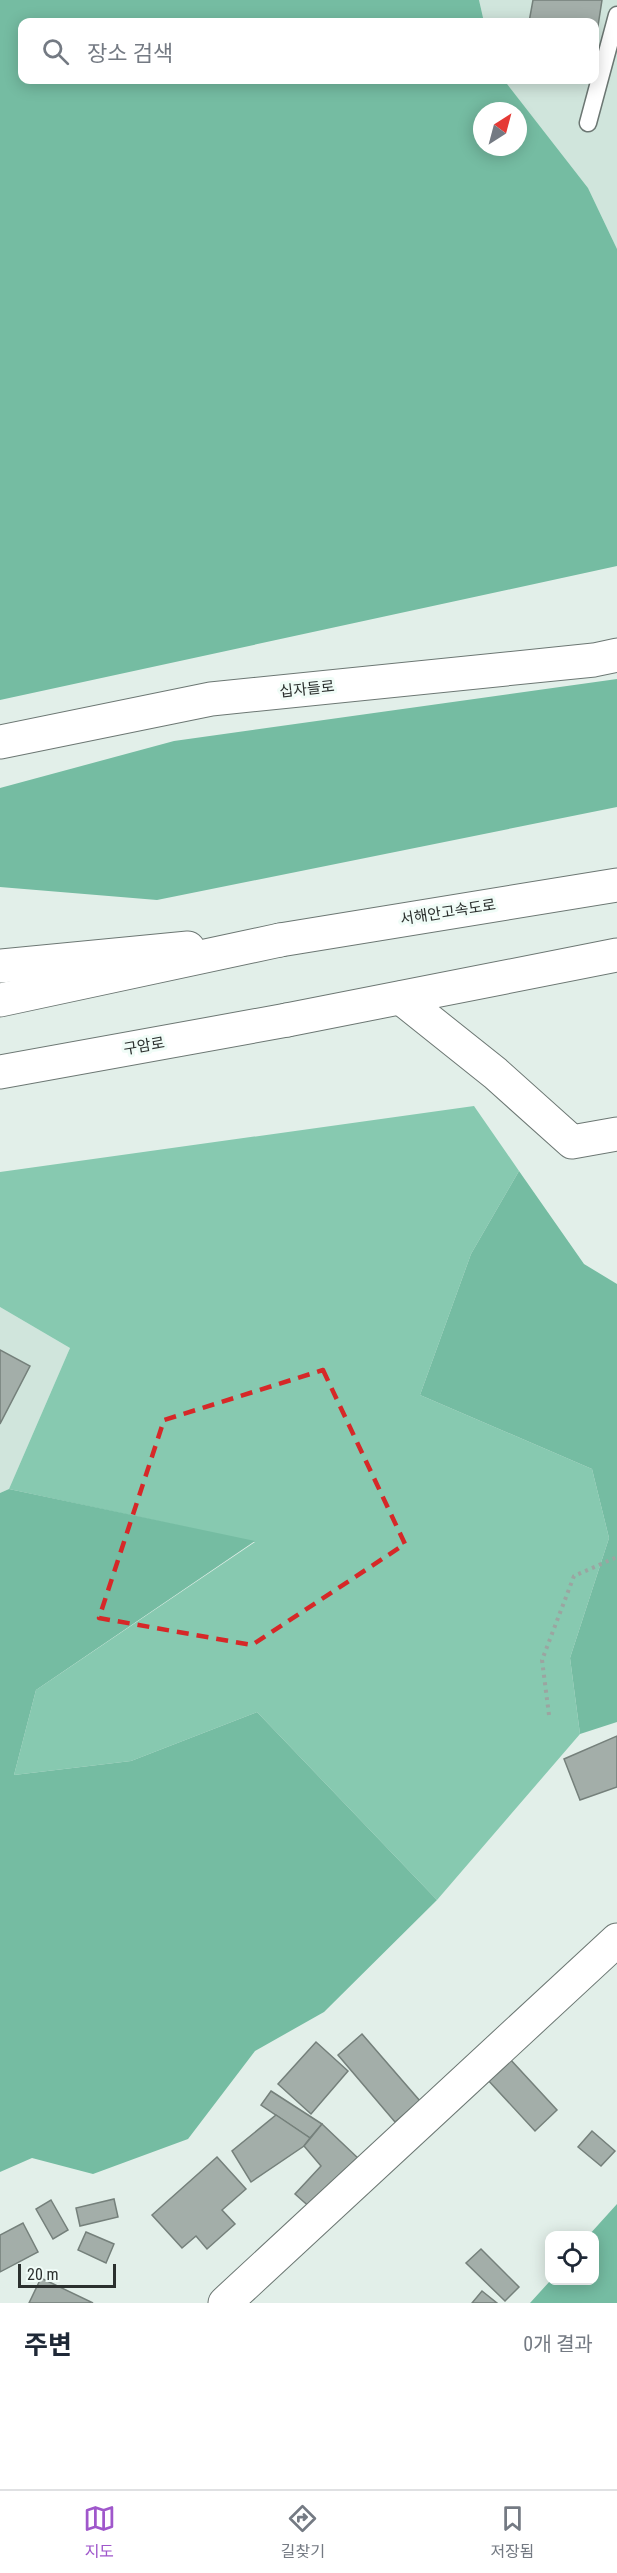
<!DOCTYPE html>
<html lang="ko">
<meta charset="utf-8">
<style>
body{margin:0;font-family:"Roboto Condensed","Noto Sans KR",sans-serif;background:#f6f6f7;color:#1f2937}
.controls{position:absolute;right:18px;bottom:18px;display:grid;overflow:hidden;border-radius:12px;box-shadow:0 3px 15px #0003}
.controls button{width:54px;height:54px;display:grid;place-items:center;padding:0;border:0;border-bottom:2px solid #e0e1e3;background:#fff;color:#1f2937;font:30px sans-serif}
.compass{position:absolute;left:473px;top:102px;width:54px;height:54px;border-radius:50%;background:#fff;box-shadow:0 3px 15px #0003;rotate:36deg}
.scale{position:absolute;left:18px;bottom:15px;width:98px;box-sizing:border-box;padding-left:6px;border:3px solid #2b302e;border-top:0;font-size:16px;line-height:21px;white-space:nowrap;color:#2b302e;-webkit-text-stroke:4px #f0fcf7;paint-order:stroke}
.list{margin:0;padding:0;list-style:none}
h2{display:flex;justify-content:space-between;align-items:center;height:78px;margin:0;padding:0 24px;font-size:26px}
h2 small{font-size:20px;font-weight:400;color:#747a83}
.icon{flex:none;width:33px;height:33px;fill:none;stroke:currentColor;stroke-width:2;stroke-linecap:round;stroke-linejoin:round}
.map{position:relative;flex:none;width:617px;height:2303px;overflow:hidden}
.search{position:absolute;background:#fff;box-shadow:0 3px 15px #0003;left:18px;right:18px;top:18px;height:66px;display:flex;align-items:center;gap:15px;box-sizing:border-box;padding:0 21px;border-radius:12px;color:#747a83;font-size:22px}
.sheet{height:186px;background:#fff}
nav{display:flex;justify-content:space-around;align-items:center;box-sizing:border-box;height:84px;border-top:2px solid #e0e1e3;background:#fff;font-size:16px;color:#747a83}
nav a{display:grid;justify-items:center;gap:3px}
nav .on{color:#9f57cb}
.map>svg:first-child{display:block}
.built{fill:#d0e5dc}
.green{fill:#87c9b0}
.forest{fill:#75bca2;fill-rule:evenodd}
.building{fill:#a3aea9;stroke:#75807b;stroke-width:1.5}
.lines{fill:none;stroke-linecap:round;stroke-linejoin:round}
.service-casing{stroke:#6c7773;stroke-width:19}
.minor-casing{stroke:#6c7773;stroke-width:35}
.secondary-casing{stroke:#6c7773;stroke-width:35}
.primary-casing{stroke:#6c7773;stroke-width:35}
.motorway-casing{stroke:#6c7773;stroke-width:35}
.path{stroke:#9ba5a1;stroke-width:4;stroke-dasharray:3 4.5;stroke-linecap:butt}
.service{stroke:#fff;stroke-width:16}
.minor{stroke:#fff;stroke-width:33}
.secondary{stroke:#fff;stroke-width:33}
.primary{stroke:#fff;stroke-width:33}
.motorway{stroke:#fff;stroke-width:33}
.marked{fill:none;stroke:#d62828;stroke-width:4.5;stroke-dasharray:12 8;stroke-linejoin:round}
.labels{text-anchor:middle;stroke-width:6;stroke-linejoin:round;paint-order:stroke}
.street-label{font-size:15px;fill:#2b302e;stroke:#f0fcf7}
</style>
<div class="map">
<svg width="617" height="2303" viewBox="0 0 617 2303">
<rect width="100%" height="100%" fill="#e2efe9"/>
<g class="built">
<polygon points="479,0 617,0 617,249 588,188 504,80 594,80 594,22 484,22"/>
<polygon points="0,1307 70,1348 9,1489 0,1493"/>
</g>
<polygon class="green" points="474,1106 519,1171 471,1254 420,1395 592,1469 609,1538 570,1658 580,1734 437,1900 257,1712 131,1761 14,1775 36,1690 255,1542 9,1489 70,1348 0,1307 0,1172"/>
<g class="forest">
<path d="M0,0H479L484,22H22V80H504L588,188L617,249V566L0,700ZM482,111H518V147H482Z"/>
<polygon points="617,679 617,807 157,900 0,887 0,788 174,741"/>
<polygon points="519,1171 584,1264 617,1284 617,1722 580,1734 570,1658 609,1538 592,1469 420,1395 471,1254"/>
<polygon points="9,1489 255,1541 36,1690 14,1775 131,1761 257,1712 437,1900 324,2012 255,2051 188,2139 93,2174 32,2158 0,2172 0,1493"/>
<polygon points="617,2204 617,2303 530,2303 550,2281 594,2280 594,2236 589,2235"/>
</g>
<g class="building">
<polygon points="533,0 602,0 596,39 594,22 529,22"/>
<polygon points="0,1350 30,1366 0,1424"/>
<polygon points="617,1736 617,1787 580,1800 564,1759"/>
<polygon points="362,2034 420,2101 395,2122 338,2055"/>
<polygon points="316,2042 348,2071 311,2114 278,2084"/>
<polygon points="509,2058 557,2110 535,2131 487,2079"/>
<polygon points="271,2091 322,2124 310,2138 261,2105"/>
<polygon points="276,2115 310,2138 304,2146 251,2182 232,2151"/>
<polygon points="322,2124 360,2160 313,2210 295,2194 321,2166 304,2146"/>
<polygon points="592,2131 615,2151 601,2166 578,2147"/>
<polygon points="217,2157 246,2189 222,2210 235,2224 207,2249 196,2236 182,2248 152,2215"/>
<polygon points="114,2199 118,2217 80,2226 76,2208"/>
<polygon points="51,2200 68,2230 53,2239 36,2209"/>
<polygon points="23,2223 38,2252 0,2272 0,2235"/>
<polygon points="86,2232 114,2244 106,2263 78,2250"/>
<polygon points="481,2249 519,2287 505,2301 466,2263"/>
<polygon points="41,2278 93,2303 29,2303"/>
<polygon points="482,2291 497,2303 472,2303"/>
</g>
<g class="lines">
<g class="service-casing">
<polyline id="service" points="588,123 617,15"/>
</g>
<g class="minor-casing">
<polyline id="minor" points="225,2303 617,1940"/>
</g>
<g class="secondary-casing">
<g id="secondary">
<polyline points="0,742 211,699 594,660 617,655"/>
<polyline points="0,966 188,948"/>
</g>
</g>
<g class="primary-casing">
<g id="primary">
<polyline points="0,1000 280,940"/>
<polyline points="0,1072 287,1020"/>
</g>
</g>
<g class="motorway-casing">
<g id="motorway">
<polyline points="280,940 617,885"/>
<polyline points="401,998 495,1073 572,1142 617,1134"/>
<polyline points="287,1020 617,955"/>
</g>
</g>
<polyline class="path" points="549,1715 542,1660 574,1576 617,1557"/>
<use href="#service" class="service"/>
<use href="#minor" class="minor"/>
<use href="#secondary" class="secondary"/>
<use href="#primary" class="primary"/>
<use href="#motorway" class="motorway"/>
</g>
<path class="marked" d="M323,1370L405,1544L252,1645L99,1618L164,1420Z"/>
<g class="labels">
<g class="street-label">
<text transform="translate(307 689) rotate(-6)" y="5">십자들로</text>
<text transform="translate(448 912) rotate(-9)" y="5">서해안고속도로</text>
<text transform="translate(144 1046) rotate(-10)" y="5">구암로</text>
</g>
</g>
</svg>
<div class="controls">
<button><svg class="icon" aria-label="locate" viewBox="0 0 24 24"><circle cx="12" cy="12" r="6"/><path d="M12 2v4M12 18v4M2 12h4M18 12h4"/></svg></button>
</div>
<svg class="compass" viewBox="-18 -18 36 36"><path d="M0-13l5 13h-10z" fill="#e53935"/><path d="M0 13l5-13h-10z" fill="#747a83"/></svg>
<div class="scale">20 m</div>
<div class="search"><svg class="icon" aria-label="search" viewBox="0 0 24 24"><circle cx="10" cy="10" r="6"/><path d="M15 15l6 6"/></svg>장소 검색</div>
</div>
<section class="sheet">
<h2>주변<small>0개 결과</small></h2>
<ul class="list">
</ul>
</section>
<nav>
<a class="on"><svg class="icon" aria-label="map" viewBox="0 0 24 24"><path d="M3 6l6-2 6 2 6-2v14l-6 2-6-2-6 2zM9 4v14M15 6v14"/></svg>지도</a>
<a><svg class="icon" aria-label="directions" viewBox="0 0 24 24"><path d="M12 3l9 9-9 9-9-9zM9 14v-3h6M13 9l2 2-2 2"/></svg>길찾기</a>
<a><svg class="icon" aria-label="saved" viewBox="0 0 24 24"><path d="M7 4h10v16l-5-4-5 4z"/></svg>저장됨</a>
</nav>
